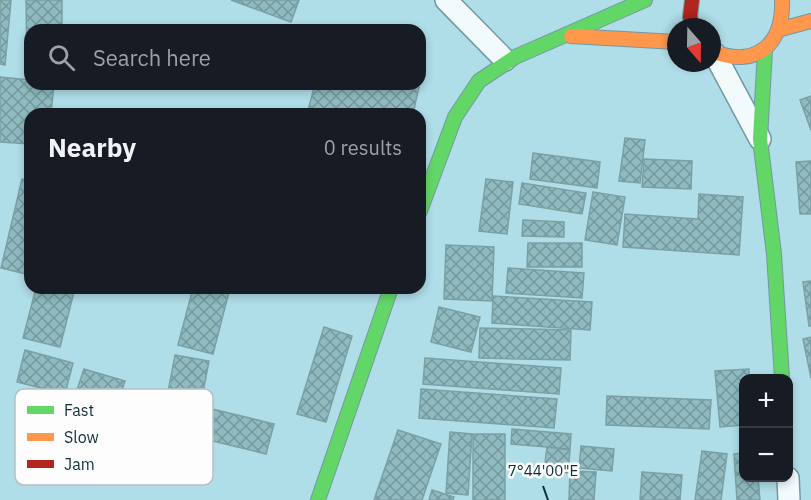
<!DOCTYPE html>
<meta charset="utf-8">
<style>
body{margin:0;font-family:"IBM Plex Sans",sans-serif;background:#20242c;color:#f1f3f6}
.controls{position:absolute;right:18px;bottom:18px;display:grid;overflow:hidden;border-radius:12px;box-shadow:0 3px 9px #0003}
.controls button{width:54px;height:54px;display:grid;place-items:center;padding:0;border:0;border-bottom:2px solid #363941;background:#171b24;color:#f1f3f6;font:30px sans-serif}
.compass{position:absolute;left:667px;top:18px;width:54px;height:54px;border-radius:50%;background:#171b24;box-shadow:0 3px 9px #0003;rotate:160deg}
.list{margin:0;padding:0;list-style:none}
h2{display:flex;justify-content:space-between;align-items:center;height:78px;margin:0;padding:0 24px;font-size:26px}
h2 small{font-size:20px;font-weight:400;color:#9ea1a6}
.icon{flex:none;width:33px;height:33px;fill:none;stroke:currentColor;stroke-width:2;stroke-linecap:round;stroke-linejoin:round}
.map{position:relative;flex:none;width:811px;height:500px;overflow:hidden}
.search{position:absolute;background:#171b24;box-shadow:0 3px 9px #0003;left:24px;top:24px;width:402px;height:66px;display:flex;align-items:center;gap:15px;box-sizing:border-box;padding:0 21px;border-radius:18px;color:#9ea1a6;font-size:22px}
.panel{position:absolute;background:#171b24;box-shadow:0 3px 9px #0003;left:24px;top:108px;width:402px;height:186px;border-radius:18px}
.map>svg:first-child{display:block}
.building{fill:url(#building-cross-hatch);stroke:#7aa0a5;stroke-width:1.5}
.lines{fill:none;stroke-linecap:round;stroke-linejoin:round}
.street-casing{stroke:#7299a2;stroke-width:24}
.fast-casing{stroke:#7299a2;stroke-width:16}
.slow-casing{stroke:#7299a2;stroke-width:16}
.jam-casing{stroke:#7299a2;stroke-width:16}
.street{stroke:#f3fafc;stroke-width:21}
.fast{stroke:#63d668;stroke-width:14}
.slow{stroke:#ff974d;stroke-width:14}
.jam{stroke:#b3261e;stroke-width:14}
.ticks{fill:none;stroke:#0c3038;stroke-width:2}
.key{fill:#fdfdfd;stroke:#b5c0c2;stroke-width:1.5}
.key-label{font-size:16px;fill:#0c3038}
.ticks-label{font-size:15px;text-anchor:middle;fill:#0c3038;stroke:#fdfdfd;stroke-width:5;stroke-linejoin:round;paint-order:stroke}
</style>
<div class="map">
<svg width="811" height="500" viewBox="0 0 811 500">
<defs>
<pattern id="building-cross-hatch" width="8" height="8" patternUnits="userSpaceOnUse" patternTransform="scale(1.5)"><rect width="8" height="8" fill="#8fbbc0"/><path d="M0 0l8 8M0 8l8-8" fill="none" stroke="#73989d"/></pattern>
</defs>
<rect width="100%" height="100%" fill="#afdde8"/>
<g class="building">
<polygon points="0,0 11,0 5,65 0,64"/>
<polygon points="26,0 62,0 62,30 30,30 30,68 27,68"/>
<polygon points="231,0 299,0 291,22"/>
<polygon points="0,77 30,80 30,84 54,84 51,114 30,114 30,144 0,142"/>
<polygon points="315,84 404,84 419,87 413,114 307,114"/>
<polygon points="811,96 811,130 800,100"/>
<polygon points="625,138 645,140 640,183 619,181"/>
<polygon points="533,153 600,162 597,188 530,179"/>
<polygon points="644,159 692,161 691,189 642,187"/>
<polygon points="811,161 811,214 800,214 796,162"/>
<polygon points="22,179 30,181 30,275 1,268"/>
<polygon points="486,179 513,182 507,234 479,231"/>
<polygon points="522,183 586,193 582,214 519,204"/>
<polygon points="593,192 625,197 617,245 585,240"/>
<polygon points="699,194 743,197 739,255 623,247 625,214 698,219"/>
<polygon points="523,220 564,222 564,237 522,236"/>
<polygon points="528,243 582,243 582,267 527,267"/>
<polygon points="446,245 494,247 492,301 444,299"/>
<polygon points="508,268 584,273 582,298 506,293"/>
<polygon points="811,281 811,326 809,326 803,282"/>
<polygon points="36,288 75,288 60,347 23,338"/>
<polygon points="193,288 230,288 213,354 178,345"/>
<polygon points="493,296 592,302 590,330 492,323"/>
<polygon points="439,307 480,317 471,352 431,342"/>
<polygon points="324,327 352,336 326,422 297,414"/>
<polygon points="480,328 571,330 570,360 479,358"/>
<polygon points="811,337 811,378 803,339"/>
<polygon points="25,350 73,363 65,394 17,382"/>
<polygon points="175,355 209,361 202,398 168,392"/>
<polygon points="425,358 561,368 559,394 423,384"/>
<polygon points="84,369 125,381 115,412 74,399"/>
<polygon points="749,369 749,378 744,378 744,425 720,427 715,371"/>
<polygon points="421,389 557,399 554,428 419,418"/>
<polygon points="607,396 711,400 709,429 606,425"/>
<polygon points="204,407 274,424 266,454 196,437"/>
<polygon points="512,429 571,434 570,449 511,444"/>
<polygon points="398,430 441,444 422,500 374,500"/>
<polygon points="450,432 472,434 468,495 446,493"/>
<rect x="473" y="434" width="32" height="66"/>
<polygon points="581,446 614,449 612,471 579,468"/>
<polygon points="547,447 570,450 568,473 544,470"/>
<polygon points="702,451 727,454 721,500 695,500"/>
<polygon points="744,453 744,478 758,478 760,500 737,500 734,454"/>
<polygon points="570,471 596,472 594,500 569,500"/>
<polygon points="642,472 682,475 680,500 640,500"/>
<polygon points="432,490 454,497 453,500 429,500"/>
</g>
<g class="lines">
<g class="street-casing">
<g id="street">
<polyline points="446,0 505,60"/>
<polyline points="714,53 760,139"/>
<polyline points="788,478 789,500"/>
</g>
</g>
<g class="fast-casing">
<g id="fast">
<polyline points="765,50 760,139 774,254 782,378"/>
<polyline points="420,211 455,117 479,81 515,57 645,0"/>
<polyline points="318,500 391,288"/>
</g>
</g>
<g class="slow-casing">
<g id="slow">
<polyline points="781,29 811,21"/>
<polyline points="571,36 676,42"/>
<path d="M712,51C755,69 784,45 782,0"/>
</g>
</g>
<g class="jam-casing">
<polyline id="jam" points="692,0 690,17 693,27"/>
</g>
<use href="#street" class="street"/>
<use href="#fast" class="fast"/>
<use href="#slow" class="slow"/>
<use href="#jam" class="jam"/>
</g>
<path class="ticks" d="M543,486L548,500"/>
<rect x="15" y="389" width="198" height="96" rx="9" class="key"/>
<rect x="27" y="406" width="27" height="8" fill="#63d668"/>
<rect x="27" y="433" width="27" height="8" fill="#ff974d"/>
<rect x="27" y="460" width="27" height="8" fill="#b3261e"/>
<g class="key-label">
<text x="64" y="416">Fast</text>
<text x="64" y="443">Slow</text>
<text x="64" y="470">Jam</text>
</g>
<g class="ticks-label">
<text x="543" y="476">7°44'00"E</text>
</g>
</svg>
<div class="controls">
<button>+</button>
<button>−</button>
</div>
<svg class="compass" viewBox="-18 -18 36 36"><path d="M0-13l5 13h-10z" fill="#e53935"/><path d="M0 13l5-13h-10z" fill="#9ea1a6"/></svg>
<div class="search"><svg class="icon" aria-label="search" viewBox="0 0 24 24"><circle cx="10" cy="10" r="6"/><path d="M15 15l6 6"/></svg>Search here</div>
<section class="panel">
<h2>Nearby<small>0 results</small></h2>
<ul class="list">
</ul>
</section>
</div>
